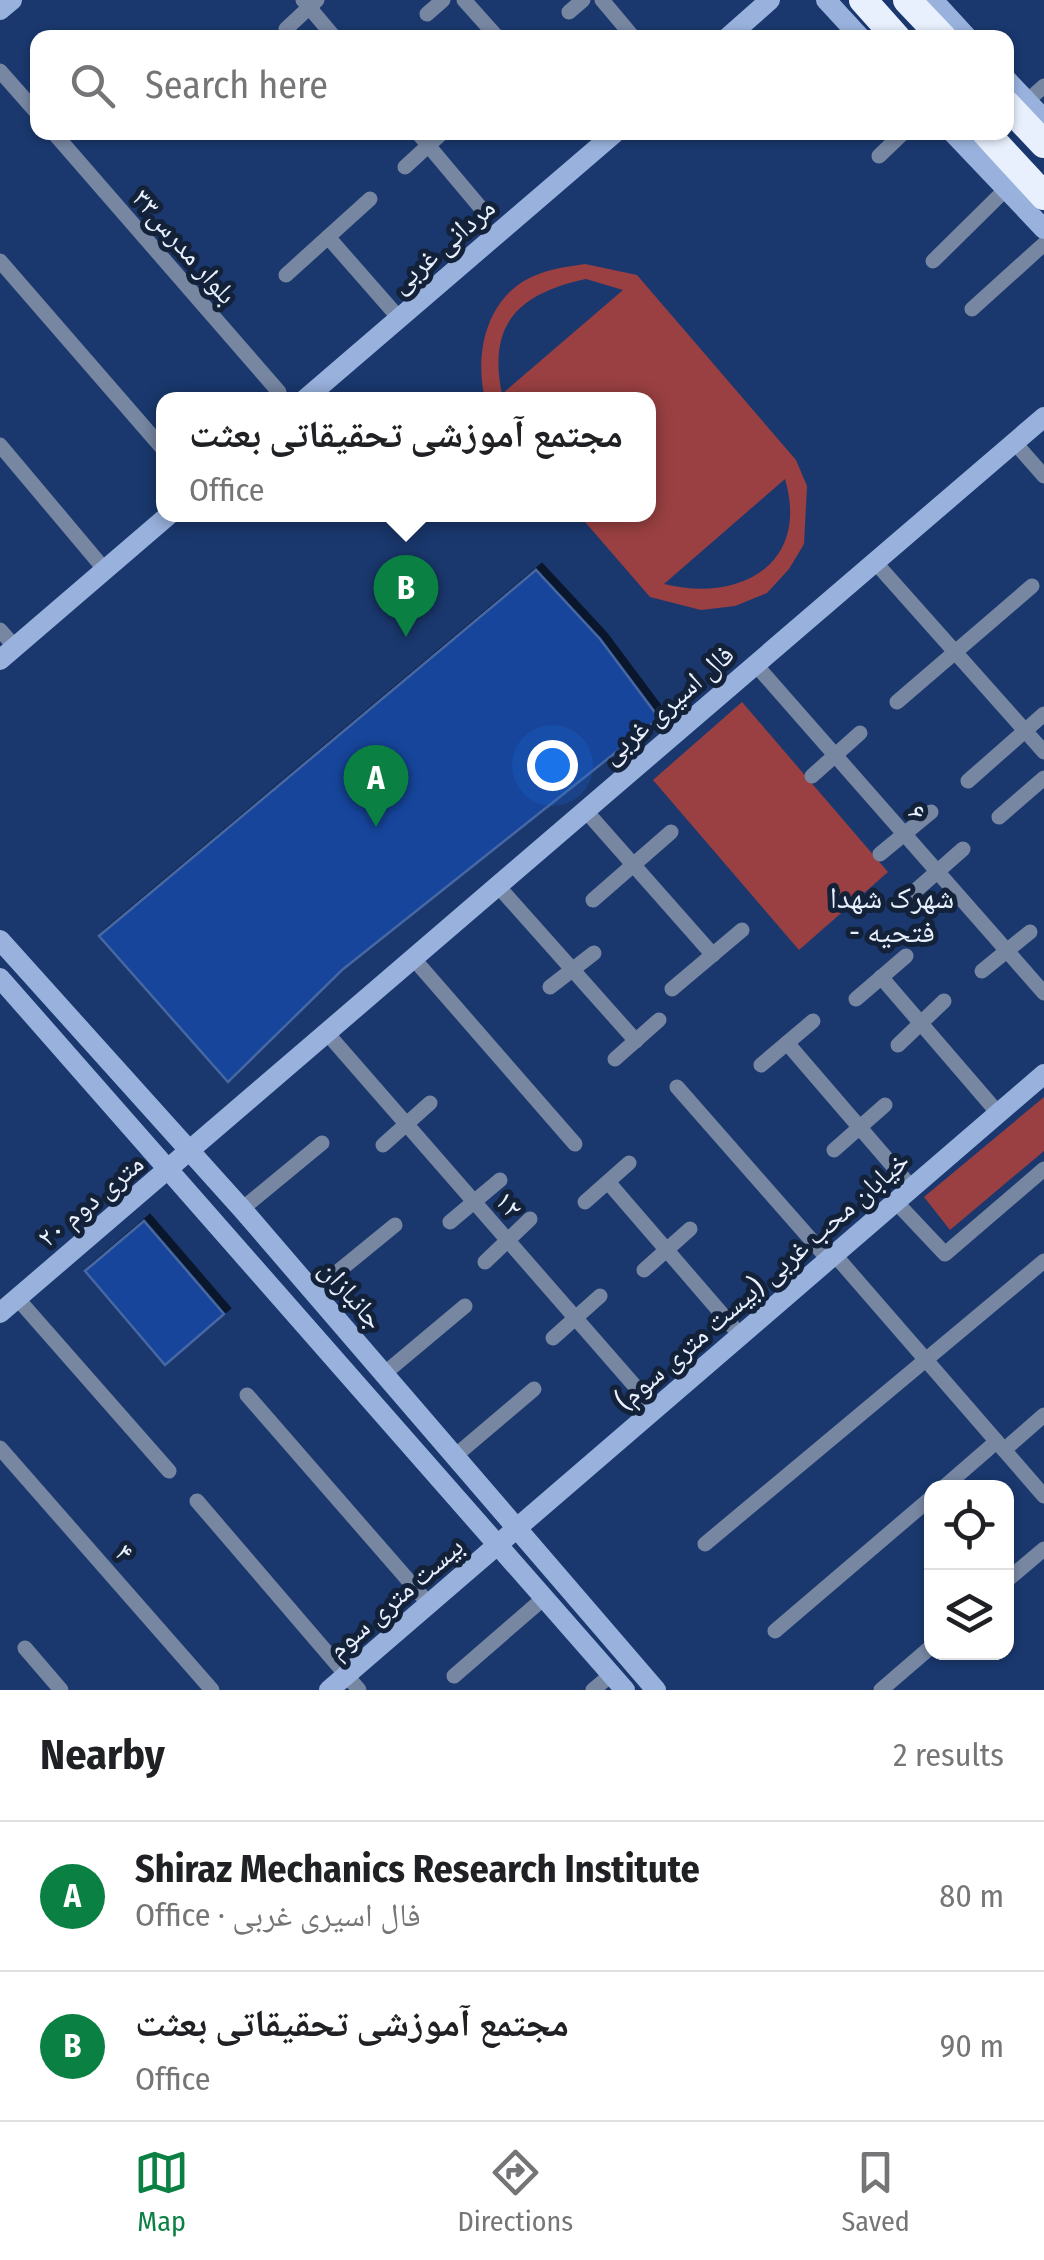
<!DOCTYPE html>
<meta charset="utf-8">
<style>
body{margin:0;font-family:"Fira Sans Condensed","Noto Naskh Arabic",sans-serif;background:#f2f2f2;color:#202124}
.controls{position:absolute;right:30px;bottom:30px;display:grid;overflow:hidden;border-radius:20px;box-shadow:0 2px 8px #0004}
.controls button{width:90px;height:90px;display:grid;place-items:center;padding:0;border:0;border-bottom:2px solid #e0e0e0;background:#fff;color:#202124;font:50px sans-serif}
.you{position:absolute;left:552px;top:765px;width:35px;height:35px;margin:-25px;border:8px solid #fff;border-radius:50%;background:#1a73e8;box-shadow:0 0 0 15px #1a73e833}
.badge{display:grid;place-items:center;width:65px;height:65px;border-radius:50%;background:#0b8043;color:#fff;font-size:32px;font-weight:700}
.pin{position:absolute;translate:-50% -82px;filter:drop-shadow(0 2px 5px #0008)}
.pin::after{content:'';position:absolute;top:52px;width:35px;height:30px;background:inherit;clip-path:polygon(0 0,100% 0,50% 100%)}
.popup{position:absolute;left:156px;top:392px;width:500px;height:130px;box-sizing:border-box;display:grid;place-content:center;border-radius:20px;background:#fff;filter:drop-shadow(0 2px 8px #0005);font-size:32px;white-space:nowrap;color:#757577}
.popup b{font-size:38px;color:#202124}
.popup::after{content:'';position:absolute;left:50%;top:100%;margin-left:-20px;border:20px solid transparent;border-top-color:#fff}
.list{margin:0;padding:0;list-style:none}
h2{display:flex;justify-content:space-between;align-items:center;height:130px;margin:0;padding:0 40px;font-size:42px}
h2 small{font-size:32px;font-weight:400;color:#757577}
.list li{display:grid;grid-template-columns:65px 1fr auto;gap:30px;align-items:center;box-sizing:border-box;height:150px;padding:0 40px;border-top:2px solid #e0e0e0}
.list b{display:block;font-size:38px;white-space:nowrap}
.list p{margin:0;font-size:32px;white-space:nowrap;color:#757577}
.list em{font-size:32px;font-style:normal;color:#757577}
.icon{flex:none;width:55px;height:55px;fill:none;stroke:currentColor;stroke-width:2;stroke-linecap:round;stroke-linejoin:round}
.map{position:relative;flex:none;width:1044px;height:1690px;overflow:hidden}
.search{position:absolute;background:#fff;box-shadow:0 2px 8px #0004;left:30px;right:30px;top:30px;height:110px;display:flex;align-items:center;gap:25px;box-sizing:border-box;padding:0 35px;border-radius:20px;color:#757577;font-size:38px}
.sheet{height:430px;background:#fff}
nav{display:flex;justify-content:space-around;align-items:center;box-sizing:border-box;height:140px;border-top:2px solid #e0e0e0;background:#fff;font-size:28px;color:#757577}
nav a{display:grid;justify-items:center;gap:5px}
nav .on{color:#0b8043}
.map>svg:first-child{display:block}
.green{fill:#9a4042;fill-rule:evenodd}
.building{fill:#13449b;stroke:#4667a2;stroke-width:2.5;filter:url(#shadow)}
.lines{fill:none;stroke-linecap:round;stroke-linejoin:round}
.street{stroke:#7787a2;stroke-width:15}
.secondary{stroke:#99b2dd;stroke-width:20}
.highway{stroke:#e8f0fe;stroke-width:28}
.labels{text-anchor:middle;stroke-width:10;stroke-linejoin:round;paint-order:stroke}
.street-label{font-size:28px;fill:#e8f0fe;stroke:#132139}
.neighbourhood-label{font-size:30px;fill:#e8f0fe;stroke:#132139}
</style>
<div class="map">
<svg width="1044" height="1690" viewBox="0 0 1044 1690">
<defs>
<filter id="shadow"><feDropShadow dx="6" dy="-6" stdDeviation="0" flood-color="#0009"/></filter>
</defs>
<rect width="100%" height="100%" fill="#1a386e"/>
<g class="green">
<path d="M585,264L637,275L796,460L807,486L804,544L789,569L767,593L735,606L701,610L650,597L579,515L648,514V400L485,399C475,358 484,305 524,281C542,270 564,267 585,264ZM586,279L623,290L502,394C487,323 520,293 586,279ZM785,479C810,564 740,603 664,584Z"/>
<polygon points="742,702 888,872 799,950 653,780"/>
<polygon points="1044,1097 1044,1151 950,1230 924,1197"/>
</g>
<g class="building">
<polygon points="536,570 600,639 659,718 342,970 228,1082 99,936"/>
<polygon points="144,1221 224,1314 165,1365 85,1271"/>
</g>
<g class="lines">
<g class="street">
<polyline points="303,0 335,38"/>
<polyline points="464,0 498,38"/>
<polyline points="602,0 634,38"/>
<polyline points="569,12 583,0"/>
<polyline points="427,14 443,0"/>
<polyline points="286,29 317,0"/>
<polyline points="0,71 38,114"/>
<polyline points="1027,101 1044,86"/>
<polyline points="53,132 279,392"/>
<polyline points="417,132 480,207"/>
<polyline points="879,156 904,132"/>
<polyline points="405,167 443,132"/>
<polyline points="328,237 399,318"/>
<polyline points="0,261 164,450"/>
<polyline points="933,261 1005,190"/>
<polyline points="286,275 370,199"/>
<polyline points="972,309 1044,244"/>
<polyline points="1014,442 1044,476"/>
<polyline points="0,445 105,570"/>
<polyline points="875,562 1044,752"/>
<polyline points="0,630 15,647"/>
<polyline points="755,664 1044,993"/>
<polyline points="897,702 1032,586"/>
<polyline points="812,776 860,733"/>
<polyline points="968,781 1044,714"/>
<polyline points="585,810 713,955"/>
<polyline points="999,817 1044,778"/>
<polyline points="880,854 931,812"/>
<polyline points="497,885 636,1041"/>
<polyline points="913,893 963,849"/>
<polyline points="593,900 671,832"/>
<polyline points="413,958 575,1144"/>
<polyline points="982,971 1030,932"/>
<polyline points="881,977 998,1113"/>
<polyline points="550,987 594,953"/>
<polyline points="672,989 742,930"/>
<polyline points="856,999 906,956"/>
<polyline points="326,1032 654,1408"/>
<polyline points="787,1043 911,1187"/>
<polyline points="898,1045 944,1001"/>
<polyline points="615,1059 659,1020"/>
<polyline points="761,1065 813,1021"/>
<polyline points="677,1087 828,1259"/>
<polyline points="383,1145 430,1103"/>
<polyline points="834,1150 885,1105"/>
<polyline points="608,1182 740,1335"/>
<polyline points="895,1201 945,1254 1044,1169"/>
<polyline points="585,1202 629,1163"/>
<polyline points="242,1209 322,1143"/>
<polyline points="450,1222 500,1180"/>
<polyline points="834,1254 1044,1496"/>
<polyline points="485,1262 530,1219"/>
<polyline points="644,1270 690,1229"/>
<polyline points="313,1292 395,1225"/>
<polyline points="17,1298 169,1471"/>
<polyline points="553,1338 600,1296"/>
<polyline points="385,1373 465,1306"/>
<polyline points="247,1395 429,1604"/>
<polyline points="0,1448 212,1690"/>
<polyline points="1004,1450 1044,1415"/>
<polyline points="455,1456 534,1389"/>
<polyline points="943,1488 996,1442"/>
<polyline points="197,1501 359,1690"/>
<polyline points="705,1544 1044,1261"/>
<polyline points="1006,1581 1044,1549"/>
<polyline points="775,1631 932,1497"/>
<polyline points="25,1648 61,1690"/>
<polyline points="454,1676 544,1598"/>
<polyline points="593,1690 612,1674"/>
<polyline points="881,1690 932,1646"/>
</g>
<g class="secondary">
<polyline points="826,0 861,38"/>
<polyline points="933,0 968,38"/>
<polyline points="0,10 12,0"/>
<polyline points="727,38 770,0"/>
<polyline points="1006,79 1044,119"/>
<polyline points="952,132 1044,229"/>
<polyline points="304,400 616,132"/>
<polyline points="0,660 170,514"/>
<polyline points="0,940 242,1209 656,1690"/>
<polyline points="0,978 625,1690"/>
<polyline points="0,1313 1044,417"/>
<polyline points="329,1690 1044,1074"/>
</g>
<g class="highway">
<polyline points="863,0 897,38"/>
<polyline points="907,0 943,38"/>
<polyline points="1006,104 1044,144"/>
<polyline points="985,132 1044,196"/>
</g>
</g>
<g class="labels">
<g class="street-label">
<text transform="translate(442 245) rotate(-41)" y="10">مردانی غربی</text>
<text transform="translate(185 246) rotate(49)" y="10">بلوار مدرس۳۳</text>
<text transform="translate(667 704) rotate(-41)" y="10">فال اسیری غربی</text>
<text transform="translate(918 812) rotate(49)" y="10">۶</text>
<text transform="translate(90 1200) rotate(-40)" y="10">۲۰ متری دوم</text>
<text transform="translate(509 1204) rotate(49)" y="10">۱۲</text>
<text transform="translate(762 1280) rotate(-41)" y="10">خیابان محب غربی (بیست متری سوم)</text>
<text transform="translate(352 1294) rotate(49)" y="10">جانبازان</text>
<text transform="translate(125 1552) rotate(49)" y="10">۴</text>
<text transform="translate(395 1597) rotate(-41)" y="10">بیست متری سوم</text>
</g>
<g class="neighbourhood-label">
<text x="892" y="908">شهرک شهدا<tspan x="892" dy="34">- فتحیه</tspan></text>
</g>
</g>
</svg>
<div class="controls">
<button><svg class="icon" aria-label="locate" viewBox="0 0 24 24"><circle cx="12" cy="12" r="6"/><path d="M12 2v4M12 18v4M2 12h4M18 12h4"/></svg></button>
<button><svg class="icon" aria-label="layers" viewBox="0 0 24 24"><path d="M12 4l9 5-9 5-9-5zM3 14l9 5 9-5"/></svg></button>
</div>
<div class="you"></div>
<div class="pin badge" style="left:376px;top:827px">A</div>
<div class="pin badge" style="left:406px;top:637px">B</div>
<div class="popup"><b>مجتمع آموزشی تحقیقاتی بعثت</b>Office</div>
<div class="search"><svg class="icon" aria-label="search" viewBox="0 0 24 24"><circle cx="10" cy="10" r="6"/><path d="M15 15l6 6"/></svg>Search here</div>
</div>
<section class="sheet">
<h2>Nearby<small>2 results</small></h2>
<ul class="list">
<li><span class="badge">A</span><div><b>Shiraz Mechanics Research Institute</b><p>Office · فال اسیری غربی</p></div><em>80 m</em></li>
<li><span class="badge">B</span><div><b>مجتمع آموزشی تحقیقاتی بعثت</b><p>Office</p></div><em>90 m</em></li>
</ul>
</section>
<nav>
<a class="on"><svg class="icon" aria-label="map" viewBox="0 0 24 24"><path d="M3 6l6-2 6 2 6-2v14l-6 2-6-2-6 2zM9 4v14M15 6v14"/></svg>Map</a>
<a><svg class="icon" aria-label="directions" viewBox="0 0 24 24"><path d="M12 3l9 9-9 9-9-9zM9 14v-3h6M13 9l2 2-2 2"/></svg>Directions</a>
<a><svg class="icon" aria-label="saved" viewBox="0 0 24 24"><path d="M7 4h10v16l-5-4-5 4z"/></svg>Saved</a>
</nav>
